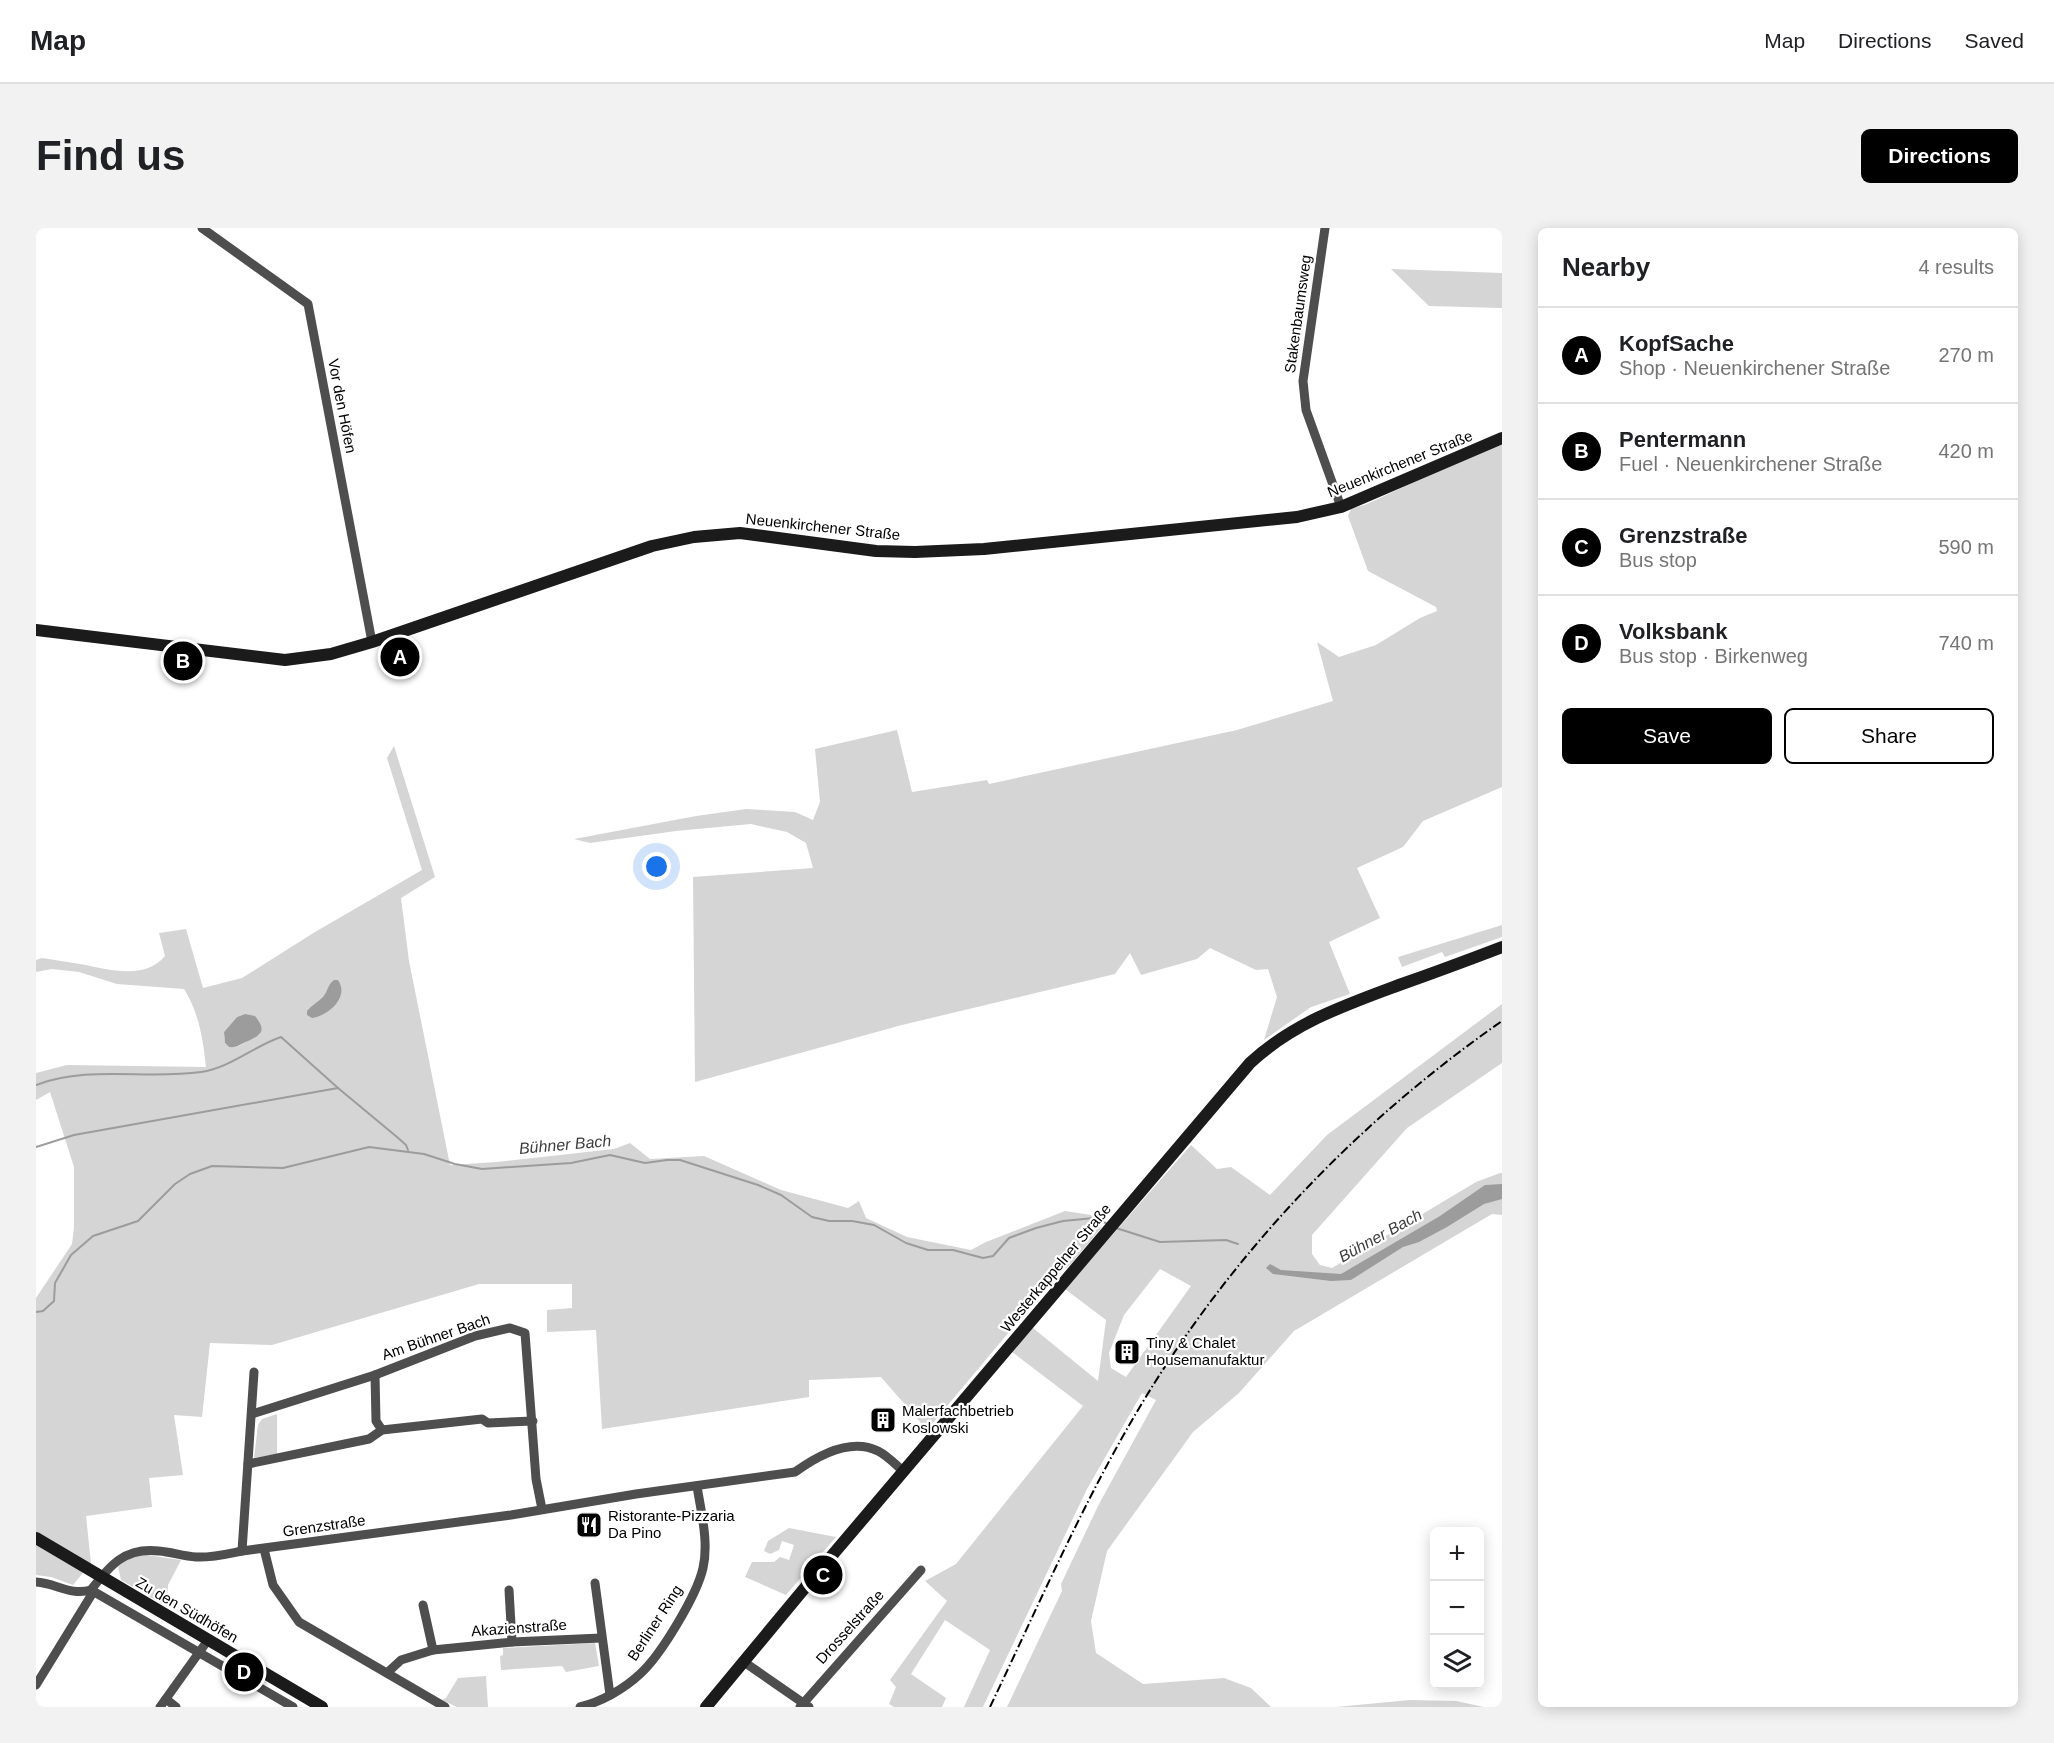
<!DOCTYPE html>
<meta charset="utf-8">
<style>
body{margin:0;font-family:Arial,sans-serif;background:#f2f2f2;color:#202124}
.controls{position:absolute;right:18px;bottom:18px;display:grid;overflow:hidden;border-radius:9px;box-shadow:0 3px 15px #0003}
.controls button{width:54px;height:54px;display:grid;place-items:center;padding:0;border:0;border-bottom:2px solid #e0e0e0;background:#fff;color:#202124;font:30px sans-serif}
.you{position:absolute;left:621px;top:639px;width:21px;height:21px;margin:-15px;border:4px solid #fff;border-radius:50%;background:#1a73e8;box-shadow:0 0 0 9px #1a73e833}
.badge{display:grid;place-items:center;width:39px;height:39px;border-radius:50%;background:#000;color:#fff;font-size:20px;font-weight:700}
.pin{position:absolute;translate:-50% -50%;border:3px solid #fff;box-shadow:0 2px 6px #0006}
.list{margin:0;padding:0;list-style:none}
h2{display:flex;justify-content:space-between;align-items:center;height:78px;margin:0;padding:0 24px;font-size:26px}
h2 small{font-size:20px;font-weight:400;color:#757577}
.list li{display:grid;grid-template-columns:39px 1fr auto;gap:18px;align-items:center;box-sizing:border-box;height:96px;padding:0 24px;border-top:2px solid #e0e0e0}
.list b{display:block;font-size:22px;white-space:nowrap}
.list p{margin:0;font-size:20px;white-space:nowrap;color:#757577}
.list em{font-size:20px;font-style:normal;color:#757577}
.actions{display:flex;gap:12px;padding:18px 24px}
.actions a{flex:1;padding:14px 0;border:2px solid #000;border-radius:9px;text-align:center;font-size:21px;color:#000}
.actions .main{background:#000;color:#fff}
.icon{flex:none;width:33px;height:33px;fill:none;stroke:currentColor;stroke-width:2;stroke-linecap:round;stroke-linejoin:round}
.map{position:relative;flex:none;width:1466px;height:1479px;overflow:hidden;border-radius:9px}
header{display:flex;align-items:center;gap:36px;box-sizing:border-box;height:84px;padding:0 30px;background:#fff;border-bottom:2px solid #e0e0e0}
header strong{font-size:28px}
nav{display:flex;gap:33px;margin-inline-start:auto;font-size:21px}
.intro{display:flex;align-items:center;justify-content:space-between;box-sizing:border-box;height:144px;padding:0 36px}
h1{margin:0;font-size:42px}
.button{padding:15px 27px;border-radius:9px;background:#000;color:#fff;font-size:21px;font-weight:700}
main{display:flex;gap:36px;padding:0 36px}
aside{flex:1;background:#fff;border-radius:9px;box-shadow:0 3px 15px #0003}
.map>svg:first-child{display:block}
.green{fill:#d5d5d5;fill-rule:evenodd}
.water{fill:#9c9c9c}
.lines{fill:none;stroke-linecap:round;stroke-linejoin:round}
.stream{stroke:#9c9c9c;stroke-width:2}
.street{stroke:#4e4e4e;stroke-width:9}
.secondary{stroke:#1b1b1b;stroke-width:12}
.rail{stroke:#000;stroke-width:2;stroke-dasharray:9 3 1.5 3;stroke-linecap:butt}
.labels{text-anchor:middle;stroke-width:4.5;stroke-linejoin:round;paint-order:stroke}
.street-label{font-size:15px;fill:#000;stroke:#fff}
.poi-label{font-size:15px;fill:#000;stroke:#fff;text-anchor:start}
.water-label{font-size:16px;font-style:italic;fill:#3d3d3d;stroke:#fff}
</style>
<header>
<strong>Map</strong>
<nav><a>Map</a><a>Directions</a><a>Saved</a></nav>
</header>
<div class="intro"><h1>Find us</h1><a class="button">Directions</a></div>
<main>
<div class="map">
<svg width="1466" height="1479" viewBox="0 0 1466 1479">
<rect width="100%" height="100%" fill="#fff"/>
<g class="green">
<polygon points="1355,41 1466,45 1466,80 1393,78"/>
<polygon points="1466,216 1466,559 1387,593 1367,619 1321,640 1344,690 1293,714 1314,766 1275,779 1228,812 1241,769 1232,741 1220,742 1174,720 1161,731 1105,747 1094,725 1079,746 866,797 659,854 657,649 777,640 770,615 751,604 715,596 640,603 554,615 538,611 660,588 710,581 759,584 777,592 784,574 779,521 861,502 876,564 951,552 953,556 1201,502 1297,473 1281,414 1303,429 1340,417 1384,390 1401,383 1400,379 1332,343 1312,288 1315,281 1331,276 1449,221"/>
<path d="M358,518L399,649L365,670L373,733L414,937L460,934L578,921L594,915L614,931L668,928L745,962L812,980L823,973L830,990L871,1009L935,1022L950,1014L1029,983L1055,987L1065,1000L1034,1037L1011,1054L978,1098L891,1202L845,1149L773,1152V1169L566,1201L560,1102L511,1104V1082L536,1080V1056H443L236,1117L174,1115L166,1189L138,1187L147,1247L113,1250L116,1279L50,1288L55,1335L37,1357L15,1349L0,1347V1070L36,1016L38,1000V939L14,864L0,872V845L31,837L170,839C167,811 163,785 148,761L81,756L43,744L16,741L0,744V732L6,730C19,732 31,734 44,736C72,741 108,753 129,728L123,705L150,701L167,760L206,750L279,704L386,642L351,530ZM209,786L224,806L203,818L193,819L189,815L188,804L201,789Z"/>
<polygon points="1466,697 1466,709 1409,729 1406,724 1366,739 1362,729"/>
<path d="M1466,776V835L1371,900L1276,1007V1026L1284,1037L1296,1040L1440,954L1464,945H1466V987L1456,986L1258,1103L1203,1165L1157,1204L1071,1323L1055,1393L1060,1425L1107,1456L1188,1450L1215,1460L1235,1479H971L1026,1363L1025,1356L1063,1276L1120,1172L1106,1165L1051,1261L947,1479H928L954,1422L909,1392L875,1446L910,1470L906,1479H858L853,1476L860,1459L854,1452L911,1373L889,1353L920,1336L1047,1178L976,1124L997,1100L1062,1153L1070,1092L1029,1061L1155,917L1181,941L1195,939L1234,967L1291,907ZM1124,1041L1155,1058L1090,1149L1075,1140L1073,1125L1088,1087Z"/>
<polygon points="241,1186 241,1226 218,1230 222,1197 226,1191"/>
<polygon points="753,1300 800,1309 750,1367 709,1349 716,1334 738,1334 744,1329 753,1332 758,1317 746,1313 743,1322 734,1326 728,1323 732,1313"/>
<polygon points="104,1326 145,1332 132,1357 131,1379 85,1352 82,1339 89,1331"/>
<polygon points="559,1415 563,1438 530,1444 526,1438 465,1442 464,1428 467,1427 467,1420"/>
<polygon points="450,1448 452,1479 421,1479 406,1472 410,1470 422,1450"/>
<polygon points="1374,1472 1420,1473 1448,1479 1300,1479"/>
</g>
<g class="water">
<path d="M298,752H302C314,769 292,788 276,790L271,787V783C276,777 282,774 287,769C292,763 292,756 298,752Z"/>
<path d="M209,786L219,788C230,802 227,806 212,813C205,816 201,820 193,819L189,815L188,804L201,789Z"/>
<polygon points="1466,956 1466,971 1448,976 1411,999 1383,1014 1367,1019 1315,1052 1295,1053 1237,1046 1230,1040 1234,1036 1245,1042 1305,1046 1404,988 1449,957"/>
</g>
<g class="lines">
<g class="stream">
<path d="M0,857C53,837 110,852 165,844C194,840 218,818 245,809L302,860"/>
<polyline points="0,919 38,907 302,860 361,909 370,917 372,922"/>
<polyline points="1080,1000 1124,1014 1190,1012 1202,1016"/>
<polyline points="0,1084 7,1083 18,1073 19,1055 35,1027 57,1008 102,993 139,956 154,946 176,938 247,940 333,919 388,926 419,936 446,941 535,935 574,927 609,935 631,932 644,932 722,957 745,967 776,989 793,993 816,993 838,997 870,1015 892,1022 917,1022 947,1030 957,1028 973,1010 1000,1000 1027,993 1058,990 1072,996"/>
</g>
<g class="street">
<polyline points="166,0 272,76 336,414"/>
<polyline points="1289,0 1267,153 1270,182 1305,279"/>
<polyline points="339,1147 340,1193 346,1202"/>
<polyline points="216,1186 339,1147 439,1108 474,1100 489,1105 500,1251 506,1281"/>
<polyline points="212,1236 333,1211 346,1202 446,1191 452,1195 497,1193"/>
<polyline points="228,1321 237,1357 263,1394 409,1479"/>
<polyline points="206,1323 218,1144"/>
<path d="M0,1354C20,1355 34,1368 55,1362"/>
<polyline points="559,1355 574,1467"/>
<polyline points="55,1362 257,1479"/>
<polyline points="473,1362 476,1414"/>
<polyline points="387,1377 397,1422"/>
<polyline points="708,1434 773,1479"/>
<polyline points="351,1445 365,1432 397,1422 476,1414 565,1410"/>
<path d="M0,1457L56,1366L55,1362C74,1337 89,1319 123,1323C135,1324 147,1328 160,1329C175,1330 191,1326 206,1323L475,1287L600,1266L759,1244C781,1228 814,1209 842,1223C852,1228 860,1237 868,1244"/>
<polyline points="130,1471 140,1479"/>
<polyline points="124,1479 172,1412"/>
<path d="M544,1479C565,1474 588,1461 604,1446C625,1427 661,1367 667,1340C673,1314 665,1284 661,1258"/>
<polyline points="764,1479 885,1342"/>
</g>
<g class="secondary">
<polyline points="0,402 249,432 295,426 336,414 616,318 658,309 704,305 840,323 879,324 948,321 1261,289 1305,279 1466,210"/>
<polyline points="0,1310 286,1479"/>
<path d="M670,1479L782,1344L1214,835C1257,795 1309,777 1363,757C1397,745 1432,732 1466,719"/>
</g>
<path class="rail" d="M954,1479C996,1391 1035,1302 1082,1217C1174,1049 1308,903 1466,793"/>
</g>
<defs>
<g id="building-square" transform="scale(1.35)"><rect x="-9" y="-9" width="18" height="18" rx="4" fill="#000" stroke="#fff"/><path d="M-4-6H4V6H1V3H-1V6H-4ZM-2.5-4.3h1.7v1.8h-1.7ZM.8-4.3h1.7v1.8H.8ZM-2.5-1h1.7V.8h-1.7ZM.8-1h1.7V.8H.8Z" fill="#fff"/></g>
<g id="restaurant-square" transform="scale(1.35)"><rect x="-9" y="-9" width="18" height="18" rx="4" fill="#000" stroke="#fff"/><path d="M-5-6h1v4h1v-4h1v4h1v-4h1v5L-1.5 .5V6h-2V.5L-5-1ZM5-6V6H3V1.5H1.5Q1.5-4 5-6Z" fill="#fff"/></g>
</defs>
<g fill-rule="evenodd">
<use href="#building-square" x="1091" y="1124"/>
<use href="#building-square" x="847" y="1192"/>
<use href="#restaurant-square" x="553" y="1297"/>
</g>
<g class="labels">
<g class="street-label">
<text transform="translate(1262 86) rotate(-82)" y="5">Stakenbaumsweg</text>
<text transform="translate(306 178) rotate(79)" y="5">Vor den Höfen</text>
<text transform="translate(1364 236) rotate(-22)" y="5">Neuenkirchener Straße</text>
<text transform="translate(787 299) rotate(6)" y="5">Neuenkirchener Straße</text>
<text transform="translate(1020 1040) rotate(-50)" y="5">Westerkappelner Straße</text>
<text transform="translate(400 1109) rotate(-19)" y="5">Am Bühner Bach</text>
<text transform="translate(288 1298) rotate(-8)" y="5">Grenzstraße</text>
<text transform="translate(151 1382) rotate(30)" y="5">Zu den Südhöfen</text>
<text transform="translate(619 1395) rotate(-57)" y="5">Berliner Ring</text>
<text transform="translate(814 1399) rotate(-48)" y="5">Drosselstraße</text>
<text transform="translate(483 1400) rotate(-4)" y="5">Akazienstraße</text>
</g>
<g class="poi-label">
<text x="1110" y="1120">Tiny &amp; Chalet<tspan x="1110" dy="17">Housemanufaktur</tspan></text>
<text x="866" y="1188">Malerfachbetrieb<tspan x="866" dy="17">Koslowski</tspan></text>
<text x="572" y="1293">Ristorante-Pizzaria<tspan x="572" dy="17">Da Pino</tspan></text>
</g>
<g class="water-label">
<text transform="translate(529 916) rotate(-5)" y="6">Bühner Bach</text>
<text transform="translate(1344 1007) rotate(-29)" y="6">Bühner Bach</text>
</g>
</g>
</svg>
<div class="controls">
<button>+</button>
<button>−</button>
<button><svg class="icon" aria-label="layers" viewBox="0 0 24 24"><path d="M12 4l9 5-9 5-9-5zM3 14l9 5 9-5"/></svg></button>
</div>
<div class="you"></div>
<div class="pin badge" style="left:364px;top:429px">A</div>
<div class="pin badge" style="left:147px;top:433px">B</div>
<div class="pin badge" style="left:787px;top:1347px">C</div>
<div class="pin badge" style="left:208px;top:1444px">D</div>
</div>
<aside>
<h2>Nearby<small>4 results</small></h2>
<ul class="list">
<li><span class="badge">A</span><div><b>KopfSache</b><p>Shop · Neuenkirchener Straße</p></div><em>270 m</em></li>
<li><span class="badge">B</span><div><b>Pentermann</b><p>Fuel · Neuenkirchener Straße</p></div><em>420 m</em></li>
<li><span class="badge">C</span><div><b>Grenzstraße</b><p>Bus stop</p></div><em>590 m</em></li>
<li><span class="badge">D</span><div><b>Volksbank</b><p>Bus stop · Birkenweg</p></div><em>740 m</em></li>
</ul>
<div class="actions"><a class="main">Save</a><a>Share</a></div>
</aside>
</main>
